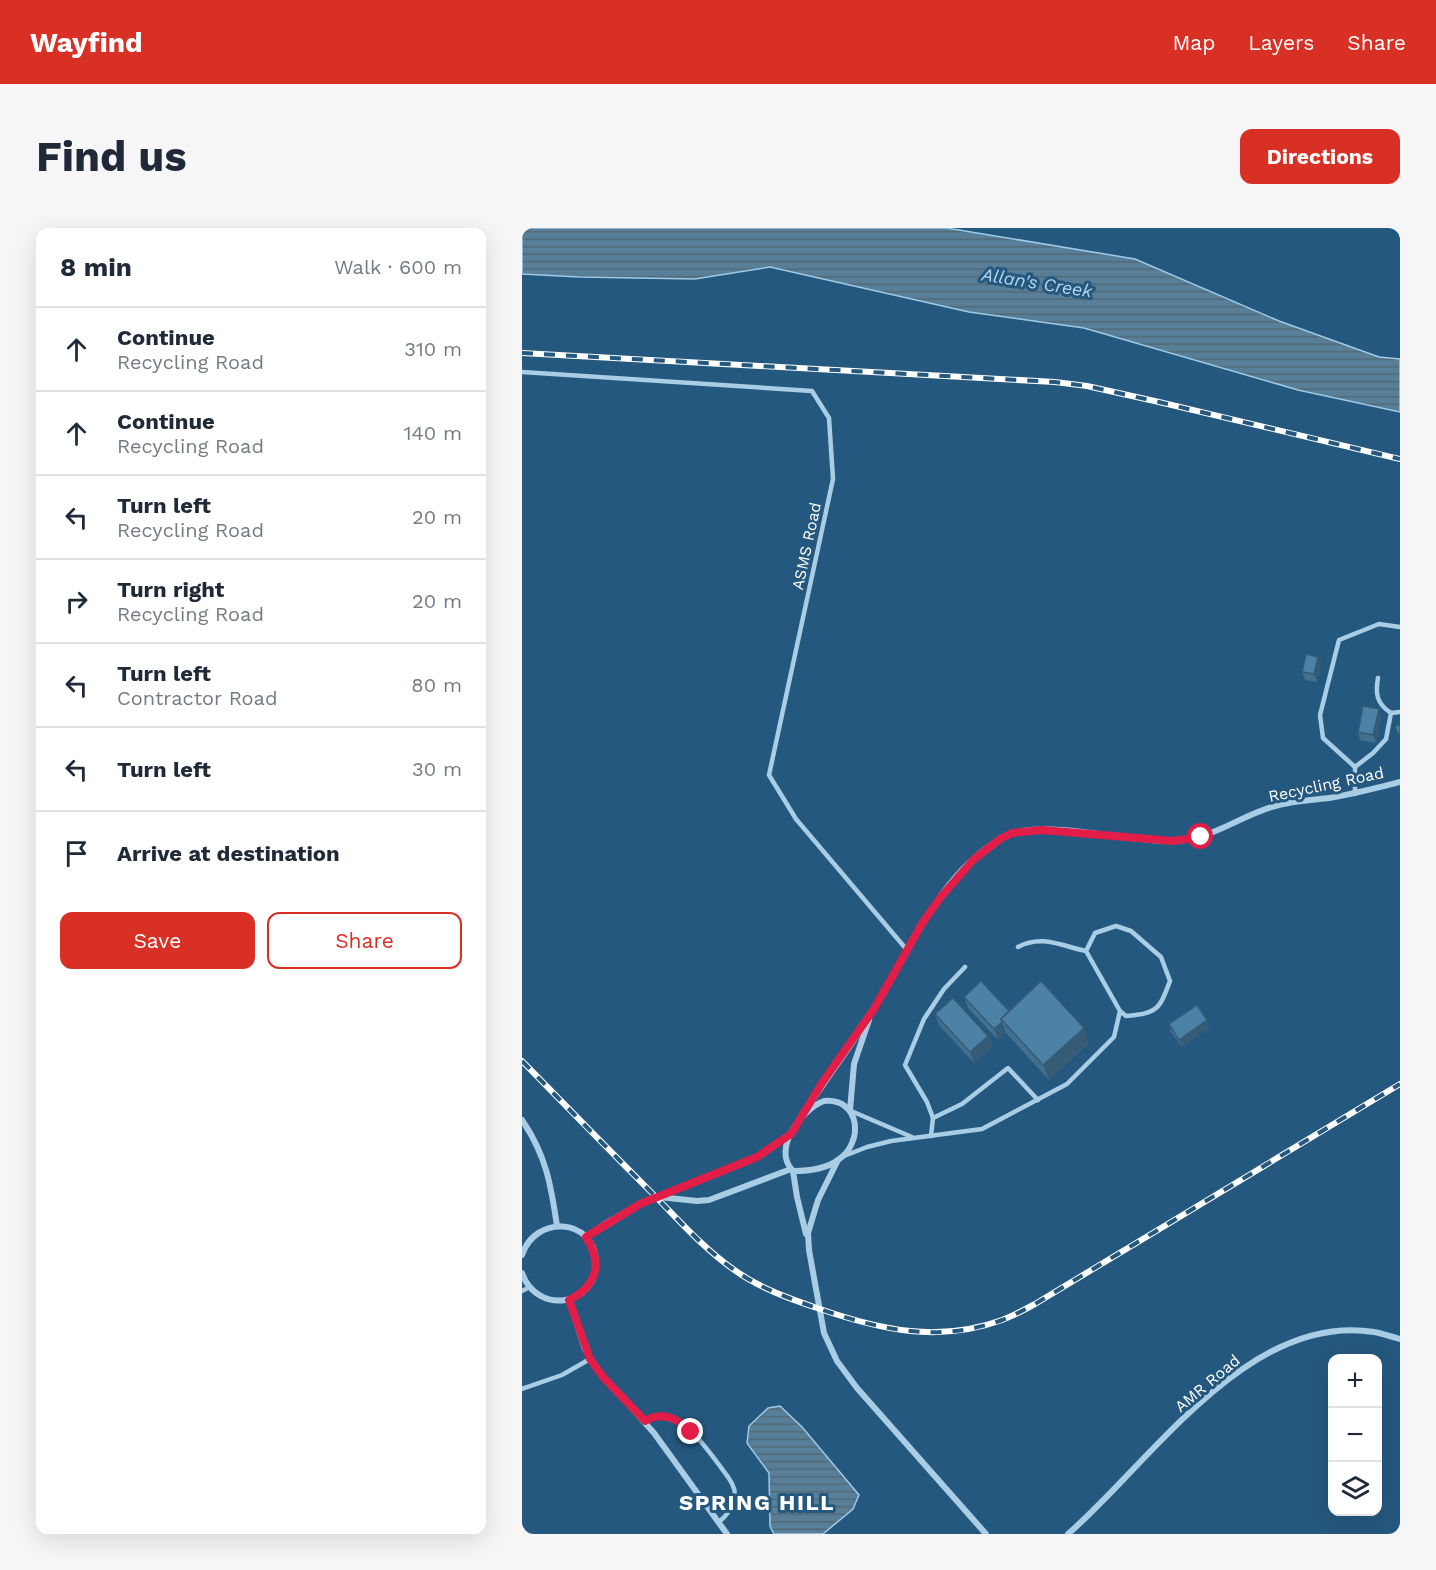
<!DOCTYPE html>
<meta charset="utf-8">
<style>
body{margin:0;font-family:"Work Sans",sans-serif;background:#f6f6f7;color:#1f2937}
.controls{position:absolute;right:18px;bottom:18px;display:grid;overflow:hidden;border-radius:12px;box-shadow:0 6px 24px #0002}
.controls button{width:54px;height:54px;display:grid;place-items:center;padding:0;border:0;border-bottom:2px solid #e0e1e3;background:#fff;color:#1f2937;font:30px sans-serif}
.stop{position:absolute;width:18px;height:18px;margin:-14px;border:4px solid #e11d48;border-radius:50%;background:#fff}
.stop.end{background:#e11d48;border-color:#fff;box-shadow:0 2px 6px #0008}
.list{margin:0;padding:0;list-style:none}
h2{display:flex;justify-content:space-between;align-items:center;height:78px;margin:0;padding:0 24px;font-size:26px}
h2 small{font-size:20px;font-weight:400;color:#747a83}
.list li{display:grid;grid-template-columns:39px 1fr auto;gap:18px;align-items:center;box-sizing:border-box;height:84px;padding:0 24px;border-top:2px solid #e0e1e3}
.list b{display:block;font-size:22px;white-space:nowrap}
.list p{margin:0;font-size:20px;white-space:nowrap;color:#747a83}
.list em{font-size:20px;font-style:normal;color:#747a83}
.actions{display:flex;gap:12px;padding:18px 24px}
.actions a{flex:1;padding:14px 0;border:2px solid #d93025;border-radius:12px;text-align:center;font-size:21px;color:#d93025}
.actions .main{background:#d93025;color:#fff}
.icon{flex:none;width:33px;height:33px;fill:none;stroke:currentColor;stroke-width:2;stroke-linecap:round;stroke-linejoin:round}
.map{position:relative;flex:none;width:878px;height:1306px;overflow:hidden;border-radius:12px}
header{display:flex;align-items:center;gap:36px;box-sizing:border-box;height:84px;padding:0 30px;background:#d93025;color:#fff}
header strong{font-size:28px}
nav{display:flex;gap:33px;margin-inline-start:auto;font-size:21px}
.intro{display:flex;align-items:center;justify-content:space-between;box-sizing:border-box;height:144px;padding:0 36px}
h1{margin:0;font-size:42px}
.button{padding:15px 27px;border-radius:12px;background:#d93025;color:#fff;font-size:21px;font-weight:700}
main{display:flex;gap:36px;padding:0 36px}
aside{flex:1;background:#fff;border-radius:12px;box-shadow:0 6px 24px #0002}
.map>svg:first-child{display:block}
.water{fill:url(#water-rules);stroke:#9ecae6;stroke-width:1.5}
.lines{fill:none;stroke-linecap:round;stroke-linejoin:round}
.lane{stroke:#aacde6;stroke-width:4.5}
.street{stroke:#aacde6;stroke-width:6}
.rail-casing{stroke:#fff;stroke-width:6}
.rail{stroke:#25587e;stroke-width:4;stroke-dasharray:11;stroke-linecap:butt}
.wall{fill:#427090}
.shaded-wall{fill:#365b75}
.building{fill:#4d82a7;stroke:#365b75;stroke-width:1.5}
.route{stroke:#e11d48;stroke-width:8}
.labels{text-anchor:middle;stroke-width:6;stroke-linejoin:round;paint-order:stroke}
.street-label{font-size:16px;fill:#fff;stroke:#25587e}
.water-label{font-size:18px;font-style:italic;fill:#b5d7ed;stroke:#25587e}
.district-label{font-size:22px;font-weight:bold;letter-spacing:1.5px;fill:#fff;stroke:#25587e}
</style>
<header>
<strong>Wayfind</strong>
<nav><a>Map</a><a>Layers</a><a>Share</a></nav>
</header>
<div class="intro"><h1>Find us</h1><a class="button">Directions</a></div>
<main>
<aside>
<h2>8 min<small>Walk · 600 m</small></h2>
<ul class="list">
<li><svg class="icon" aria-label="ahead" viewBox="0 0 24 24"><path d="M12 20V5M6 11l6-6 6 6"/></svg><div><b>Continue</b><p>Recycling Road</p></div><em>310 m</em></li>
<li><svg class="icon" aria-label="ahead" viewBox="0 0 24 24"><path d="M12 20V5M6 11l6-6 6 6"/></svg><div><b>Continue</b><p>Recycling Road</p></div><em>140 m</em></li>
<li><svg class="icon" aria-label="left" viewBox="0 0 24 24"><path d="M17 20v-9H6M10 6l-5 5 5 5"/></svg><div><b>Turn left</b><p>Recycling Road</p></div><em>20 m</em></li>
<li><svg class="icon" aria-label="right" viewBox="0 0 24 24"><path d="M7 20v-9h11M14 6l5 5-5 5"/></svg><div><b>Turn right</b><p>Recycling Road</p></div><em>20 m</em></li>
<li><svg class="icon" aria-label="left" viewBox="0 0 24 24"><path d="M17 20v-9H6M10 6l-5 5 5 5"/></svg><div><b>Turn left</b><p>Contractor Road</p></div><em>80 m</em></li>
<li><svg class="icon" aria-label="left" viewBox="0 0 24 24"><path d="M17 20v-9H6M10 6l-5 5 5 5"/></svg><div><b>Turn left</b></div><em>30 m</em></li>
<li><svg class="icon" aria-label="arrive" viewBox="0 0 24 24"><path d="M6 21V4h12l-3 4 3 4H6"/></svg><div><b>Arrive at destination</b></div></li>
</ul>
<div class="actions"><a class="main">Save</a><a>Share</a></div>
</aside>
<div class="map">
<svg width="878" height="1306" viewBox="0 0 878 1306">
<defs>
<pattern id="water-rules" width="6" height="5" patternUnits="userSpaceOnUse" patternTransform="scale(1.5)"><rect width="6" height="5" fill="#597f98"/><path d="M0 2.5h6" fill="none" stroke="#536876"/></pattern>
</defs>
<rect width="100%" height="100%" fill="#25587e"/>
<g class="water">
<polygon points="0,0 425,0 613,31 757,93 857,129 878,131 878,184 776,162 562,100 447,84 248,39 173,51 57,49 0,46"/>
<polygon points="258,1178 280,1199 337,1267 331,1281 301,1306 252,1306 248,1298 247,1245 225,1215 227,1198 246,1180"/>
</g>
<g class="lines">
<g class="lane">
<polyline points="0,144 290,163 307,190 311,251 247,547 274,591 385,722"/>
<path d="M856,450C853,466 855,476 869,485"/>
<polyline points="833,539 851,525 864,511 869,485 878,484"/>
<polyline points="833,566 833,539 801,510 798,487 817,412 857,396 878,399"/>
<path d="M496,719C519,706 540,718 564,723"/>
<polyline points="329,883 390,909"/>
<polyline points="411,890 440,876 486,840 516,872"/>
<polyline points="409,908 411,890 405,874 383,837 402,791 422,761 443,739"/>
<path d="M322,928L345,919L369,913L460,901L545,856L592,809L598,783L564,723L573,705L594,698L609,703L639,729L648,753C637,782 636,785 604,788L598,783"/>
<polyline points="0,1063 4,1061"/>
<polyline points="0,1161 40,1147 68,1131"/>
<path d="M123,1193C158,1173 188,1226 206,1249C219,1267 213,1280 197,1294"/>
</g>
<g class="street">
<path d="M302,873C339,870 342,915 316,932C304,941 285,943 271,943C249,921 280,881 302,873Z"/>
<polyline points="328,882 332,836 347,792"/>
<path d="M0,892C24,927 29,957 35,998"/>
<path d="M278,892C301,854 330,818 353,779C388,721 419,644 480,610C518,588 605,615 651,613C690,612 717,588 753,578C770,573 789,572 807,570C831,566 854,560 878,554"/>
<polyline points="316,932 296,972 286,1005 287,1022 302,1105 315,1133 335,1160 464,1306"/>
<polyline points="271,943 275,969 284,1006"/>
<polyline points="137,969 175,973 187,972 269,941"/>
<polyline points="64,1009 86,994 118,976 235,929 269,906"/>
<path d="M0,1027C13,987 71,989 74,1033C76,1078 15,1088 0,1045"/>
<polyline points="47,1072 63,1121 74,1140 132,1205 205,1306"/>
<path d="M546,1306C629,1234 726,1084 852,1104C860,1105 869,1109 878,1111"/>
</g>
<g class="rail-casing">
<g id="rail">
<polyline points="0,125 533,154 565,158 637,174 878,231"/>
<path d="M0,833C43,877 85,920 128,963C155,990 180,1019 211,1041C237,1060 268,1071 298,1081C359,1102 417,1115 480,1092C491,1088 502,1082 513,1076L878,856"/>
</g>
</g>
<use href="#rail" class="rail"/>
</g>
<g class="wall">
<polygon points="796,429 799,436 795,454 783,452 780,444"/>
<polygon points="857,481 859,489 854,515 838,512 836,504"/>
<polygon points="442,769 487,783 567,815 527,852 484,805 476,812 446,780"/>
<polygon points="413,786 466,808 470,819 452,835 417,797"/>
<polygon points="647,796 688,799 660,819 649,804"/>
</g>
<g class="shaded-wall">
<polygon points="796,429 799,436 795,454 792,446"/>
<polygon points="857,481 859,489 854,515 851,507"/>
<polygon points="685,792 688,799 660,819 657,812"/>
<polygon points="480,794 484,805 476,812 472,801"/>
<polygon points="562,800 567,815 527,852 521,837"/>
<polygon points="466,808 470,819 452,835 448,824"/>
</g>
<g class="building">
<polygon points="784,426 796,429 792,446 780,444"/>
<polygon points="841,478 857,481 851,507 836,504"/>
<polygon points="878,496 878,510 873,499"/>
<polygon points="459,753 487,783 479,791 480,794 472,801 442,769"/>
<polygon points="519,753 562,800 521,837 479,791"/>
<polygon points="431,770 466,808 448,824 413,786"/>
<polygon points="675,777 685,792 657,812 647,796"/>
</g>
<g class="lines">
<path class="route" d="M169,1204C156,1190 140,1183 123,1193L81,1149L68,1131L47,1072C75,1058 81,1035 64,1009L118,976L235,929L269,906L300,855L352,781L401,694L418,670L451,632L478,611L490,605L520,602L651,613L679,609"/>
</g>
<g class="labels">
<g class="street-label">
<text transform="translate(284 318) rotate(-78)" y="6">ASMS Road</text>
<text transform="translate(804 556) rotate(-12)" y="6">Recycling Road</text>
<text transform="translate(685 1155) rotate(-40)" y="6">AMR Road</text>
</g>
<g class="water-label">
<text transform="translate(515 55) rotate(9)" y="6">Allan's Creek</text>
</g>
<g class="district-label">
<text x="235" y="1282">SPRING HILL</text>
</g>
</g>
</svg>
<div class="controls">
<button>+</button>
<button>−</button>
<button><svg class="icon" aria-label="layers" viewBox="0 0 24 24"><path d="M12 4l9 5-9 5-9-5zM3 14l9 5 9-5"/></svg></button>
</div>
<div class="stop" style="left:679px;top:609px"></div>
<div class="stop end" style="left:169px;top:1204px"></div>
</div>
</main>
